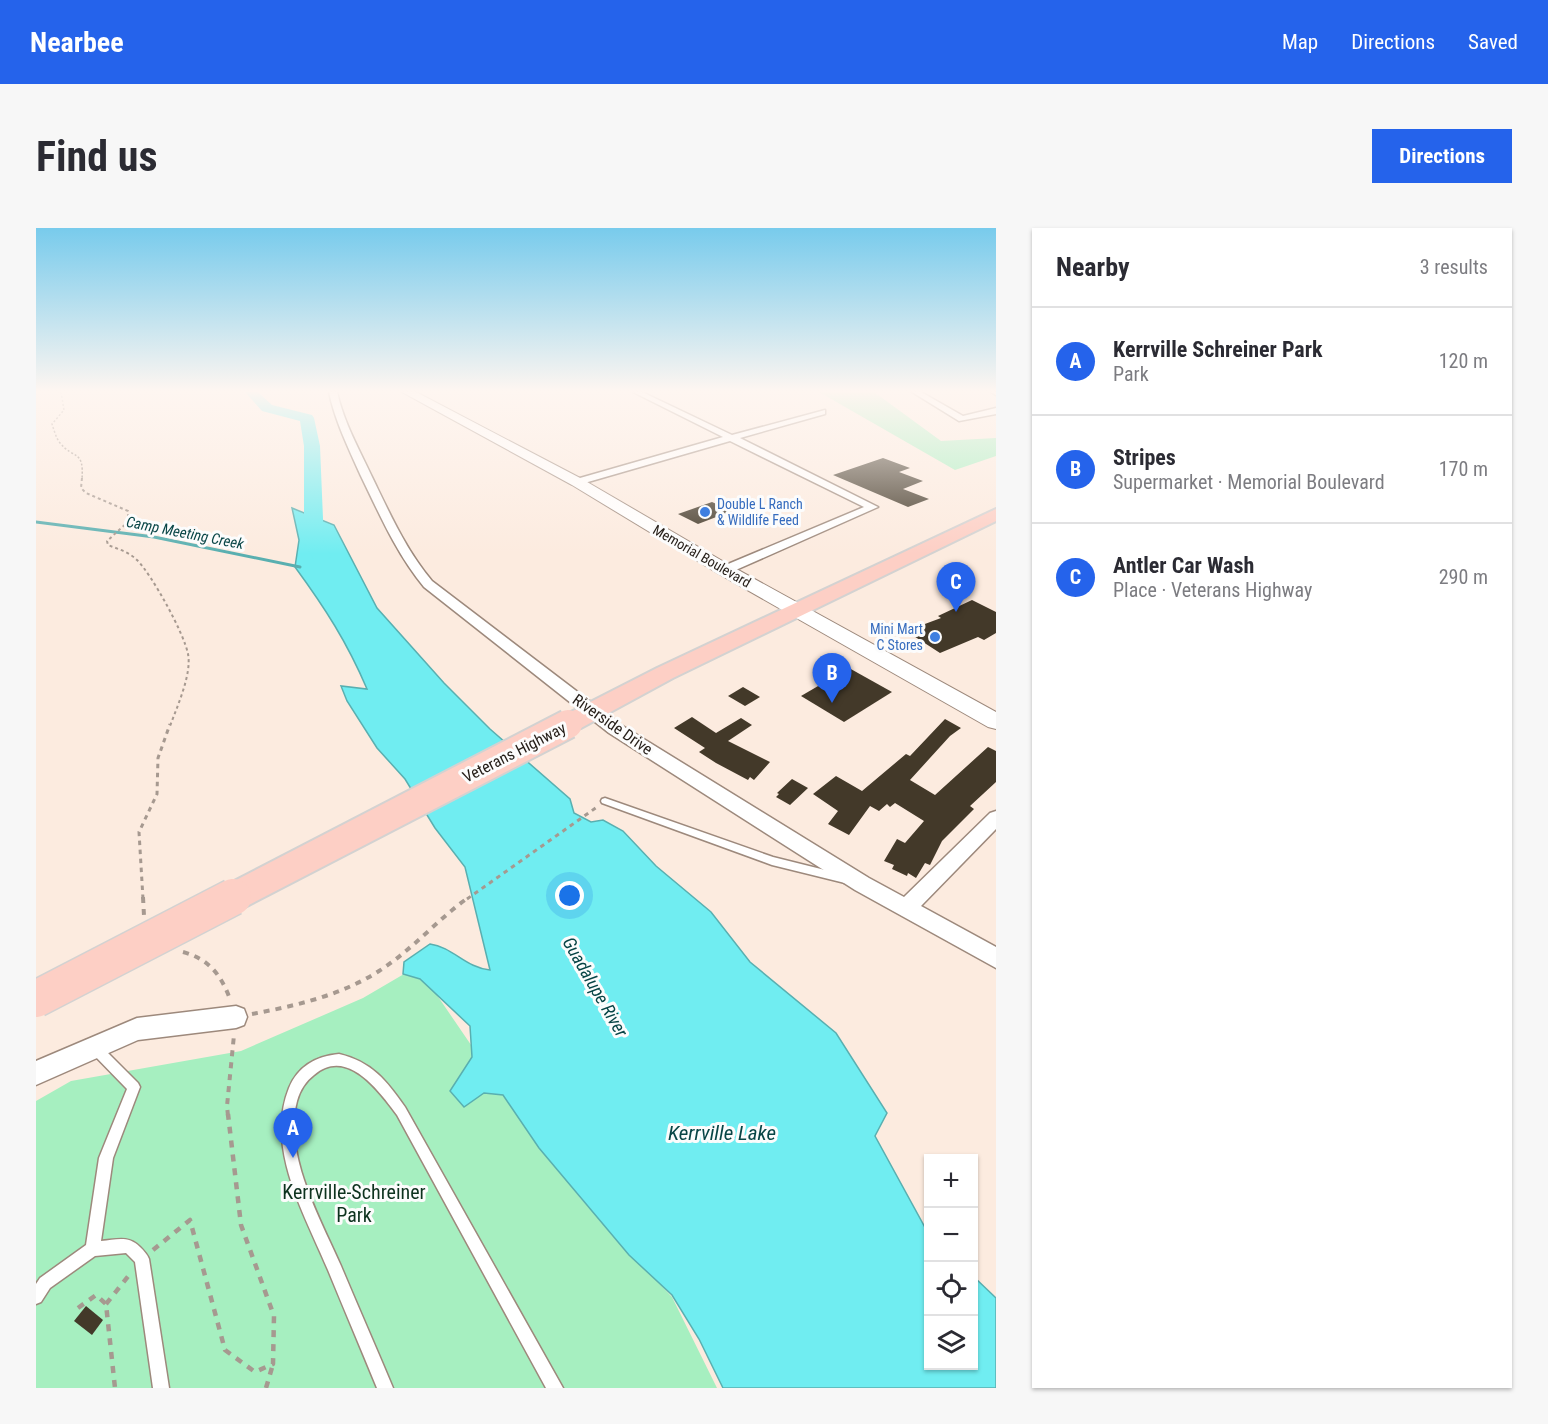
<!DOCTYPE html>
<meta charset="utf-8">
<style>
body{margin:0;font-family:"Roboto Condensed",sans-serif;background:#f7f7f7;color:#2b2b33}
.controls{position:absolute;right:18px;bottom:18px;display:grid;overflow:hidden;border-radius:0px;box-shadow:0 2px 4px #0004}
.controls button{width:54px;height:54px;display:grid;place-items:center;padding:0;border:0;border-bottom:2px solid #e1e1e2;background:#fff;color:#2b2b33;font:30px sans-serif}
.you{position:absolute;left:534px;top:668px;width:21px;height:21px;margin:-15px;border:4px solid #fff;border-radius:50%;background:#1a73e8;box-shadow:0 0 0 9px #1a73e833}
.badge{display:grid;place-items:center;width:39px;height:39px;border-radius:50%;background:#2563eb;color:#fff;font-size:20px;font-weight:700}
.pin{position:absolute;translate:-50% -50px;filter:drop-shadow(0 2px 3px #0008)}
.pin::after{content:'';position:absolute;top:32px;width:21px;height:18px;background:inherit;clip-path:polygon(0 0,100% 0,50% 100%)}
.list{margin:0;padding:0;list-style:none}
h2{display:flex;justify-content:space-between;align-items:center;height:78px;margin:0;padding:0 24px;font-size:26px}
h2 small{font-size:20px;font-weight:400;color:#7c7c81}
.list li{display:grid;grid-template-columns:39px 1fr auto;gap:18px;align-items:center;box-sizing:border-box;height:108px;padding:0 24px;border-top:2px solid #e1e1e2}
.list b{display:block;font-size:22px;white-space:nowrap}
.list p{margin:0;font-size:20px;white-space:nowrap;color:#7c7c81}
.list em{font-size:20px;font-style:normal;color:#7c7c81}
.icon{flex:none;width:33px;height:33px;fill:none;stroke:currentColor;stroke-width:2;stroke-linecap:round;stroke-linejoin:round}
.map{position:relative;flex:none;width:960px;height:1160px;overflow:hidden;border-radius:0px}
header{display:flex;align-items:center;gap:36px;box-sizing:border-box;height:84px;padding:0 30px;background:#2563eb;color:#fff}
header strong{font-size:28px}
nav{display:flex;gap:33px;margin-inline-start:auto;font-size:21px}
.intro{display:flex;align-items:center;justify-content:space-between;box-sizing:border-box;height:144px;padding:0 36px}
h1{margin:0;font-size:42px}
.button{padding:15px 27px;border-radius:0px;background:#2563eb;color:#fff;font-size:21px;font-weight:700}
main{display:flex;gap:36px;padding:0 36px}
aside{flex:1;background:#fff;border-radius:0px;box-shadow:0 2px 4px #0004}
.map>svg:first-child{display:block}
.green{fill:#a6efc0}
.water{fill:#70edf1;stroke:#59afb0;stroke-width:1.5}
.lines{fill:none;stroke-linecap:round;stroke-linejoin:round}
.stream{stroke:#59afb0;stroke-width:3}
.river{fill:#70edf1;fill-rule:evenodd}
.building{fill:#433929}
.service-casing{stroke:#9d897c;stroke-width:3}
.minor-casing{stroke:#9d897c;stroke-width:3}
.secondary-casing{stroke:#9d897c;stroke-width:2}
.primary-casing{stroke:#d3d2d1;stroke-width:4}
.path-far4{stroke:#a69990;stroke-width:1.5;stroke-dasharray:2 2;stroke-linecap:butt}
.path-far3{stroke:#a69990;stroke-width:2;stroke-dasharray:3 3;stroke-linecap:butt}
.path-far2{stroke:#a69990;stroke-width:3;stroke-dasharray:4.5 4.5;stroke-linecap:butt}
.path-far1{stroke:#a69990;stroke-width:4;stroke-dasharray:6 6;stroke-linecap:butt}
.path{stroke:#a69990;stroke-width:4.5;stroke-dasharray:7 7;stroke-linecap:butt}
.service{fill:#fff;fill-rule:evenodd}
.minor{fill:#fff;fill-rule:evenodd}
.secondary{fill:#fff;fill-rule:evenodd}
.primary{fill:#fdcfc5;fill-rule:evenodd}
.primary-bridge-far2-casing{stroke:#d3d2d1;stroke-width:25;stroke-linecap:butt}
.primary-bridge-far1-casing{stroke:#d3d2d1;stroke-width:32;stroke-linecap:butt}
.primary-bridge-casing{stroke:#d3d2d1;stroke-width:39;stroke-linecap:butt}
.primary-bridge-far2{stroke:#fdcfc5;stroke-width:22}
.primary-bridge-far1{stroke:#fdcfc5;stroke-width:28}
.primary-bridge{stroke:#fdcfc5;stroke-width:36}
.shop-dot{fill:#3f7fe0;stroke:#fcfcfc;stroke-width:2}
.labels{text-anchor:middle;stroke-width:6;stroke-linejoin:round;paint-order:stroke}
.far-shop-label{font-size:14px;fill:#366cbe;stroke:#fcfcfc;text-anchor:start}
.far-street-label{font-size:14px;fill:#241d17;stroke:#fcfcfc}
.far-water-label{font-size:15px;font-style:italic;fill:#084546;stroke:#fcfcfc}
.street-label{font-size:16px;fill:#241d17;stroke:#fcfcfc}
.water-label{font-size:18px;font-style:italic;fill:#084546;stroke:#fcfcfc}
.near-park-label{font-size:20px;fill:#0d321e;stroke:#fcfcfc}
.near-water-label{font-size:21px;font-style:italic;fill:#084546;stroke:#fcfcfc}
</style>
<header>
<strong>Nearbee</strong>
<nav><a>Map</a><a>Directions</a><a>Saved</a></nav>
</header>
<div class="intro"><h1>Find us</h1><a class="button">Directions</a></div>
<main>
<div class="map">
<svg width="960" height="1160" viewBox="0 0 960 1160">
<rect width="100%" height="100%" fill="#fcebdf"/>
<g class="green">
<polygon points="783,164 838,164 905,213 960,210 960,228 919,242"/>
<polygon points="368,746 392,754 485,890 545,971 636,1069 681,1160 0,1160 0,873 35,853 205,823 327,770"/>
</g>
<path class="water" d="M256,280L298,297L341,380L408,455L454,501L534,571L538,585L555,594L567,592L587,603L620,638L675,684L714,734L800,805L851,885L839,908L892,1005V1138H938V1049L960,1070V1160H687L663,1111L636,1067L593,1027L503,920L467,867L448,865L428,879L414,863L436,829L434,798L384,751L367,746L368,734L394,716C417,719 430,740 454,742L429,639L399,600L369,551L341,520L311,473L305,458L331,461C311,414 289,380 259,339L263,312Z"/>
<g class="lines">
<polyline class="stream" points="0,294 118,309 264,339"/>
<polygon class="river" points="209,164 222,164 236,177 276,187 278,190 284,218 288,315 295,328 292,332 278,332 268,315 268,218 264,193 226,183"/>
</g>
<g class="building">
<polygon points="847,230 874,240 863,244 887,253 867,261 893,271 872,279 797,247"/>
<polygon points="676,274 696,283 662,296 642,286"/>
<polygon points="936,372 960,384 960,405 948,412 942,409 904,425 870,403 905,390 902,388"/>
<polygon points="813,440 856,464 808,494 765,468"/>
<polygon points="707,459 724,469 709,478 692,468"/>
<polygon points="656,489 680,505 705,490 716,497 692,513 734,534 718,552 714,549 712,552 680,535 663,524 669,520 638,500"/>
<polygon points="909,491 925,500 914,508 874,552 899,567 952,519 960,523 960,554 934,578 938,581 906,613 894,637 889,635 880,650 872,645 871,648 856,641 858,637 848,633 861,611 869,615 888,593 859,575 854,579 851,576 843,583 834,578 813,607 792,596 802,583 777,566 800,548 826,563 870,526 874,528"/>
<polygon points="756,551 772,560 754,577 740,569 743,566 741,565"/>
<polygon points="50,1078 67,1092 56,1107 38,1093"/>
</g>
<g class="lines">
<g class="service-casing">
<g id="service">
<polygon points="569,570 737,629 809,647 812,648 814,651 812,654 809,655 736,637 566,575 565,573 566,571"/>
<path d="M59,814L63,816L102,855L104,859L77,930L65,1013C80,1012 92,1007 104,1019C108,1023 111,1026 113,1031L133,1160H117L99,1034L90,1025L59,1028L14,1060L5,1074L0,1076V1056L4,1050L50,1017L63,930L91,861L55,824L53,820L55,816Z"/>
<path d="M303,826C336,834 350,852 369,879L527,1160H510L361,887C344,864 311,818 278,847C270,853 264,862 261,873C247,926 284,990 305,1038C322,1079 340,1119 357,1160H341C325,1121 308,1081 292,1042C269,987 229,920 253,860C262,838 281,828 303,826Z"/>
</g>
</g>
<g class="minor-casing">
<g id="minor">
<path d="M293,164H301C308,195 323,221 336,249C354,286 370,322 396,353L585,497L833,650L868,669L954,585L960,583V601L885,678L960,719V740L819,662L573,505L388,359C360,325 343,285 324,246C312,219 299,193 293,164Z"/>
<polygon points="597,164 606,164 696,207 789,182 789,186 704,210 842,279 693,345 685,345 683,342 685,339 828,279 694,213 545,256 537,256 537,252 687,209"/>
<polygon points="876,164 885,164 927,188 960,180 960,186 923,193"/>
<polygon points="955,164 960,164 960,167"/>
<polygon points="200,778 208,781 211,789 208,797 200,800 102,812 0,857 0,833 101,790"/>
</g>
</g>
<g class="secondary-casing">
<polygon id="secondary" points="366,164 380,164 546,251 695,338 960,484 960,501 952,499 683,346 536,257"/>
</g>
<g class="primary-casing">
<polygon id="primary" points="960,281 960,293 637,450 545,500 536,502 527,500 523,494 527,488 621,440"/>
</g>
<path class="path-far4" d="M25,164L28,182L16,196C18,202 20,210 24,215C38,232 48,221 46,251"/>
<path class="path-far3" d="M46,250L45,260L50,265L92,283V294L71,313L72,317C82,321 93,324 101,332C116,347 148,405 152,426C156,446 141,479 134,498"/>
<g class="path-far2">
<polyline points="107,671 103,604 121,566 122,530 134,496"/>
<polyline points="431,671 561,579"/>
</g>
<g class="path-far1">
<polyline points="107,669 108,688"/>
<path d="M147,724C173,731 185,747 194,771"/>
<path d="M216,786C259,778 306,767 343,743C376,722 402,691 433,669"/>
<polyline points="192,888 191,878 198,807"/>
</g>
<g class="path">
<polyline points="117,1022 154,992 189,1122 219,1144 237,1136 238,1088 205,997 192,886"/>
<polyline points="70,1076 94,1046"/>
<polyline points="42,1080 60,1067 70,1076 79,1160"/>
<polyline points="230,1160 237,1136"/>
</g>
<use href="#service" class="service"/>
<use href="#minor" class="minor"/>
<use href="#secondary" class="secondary"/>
<use href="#primary" class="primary"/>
<g class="primary-bridge-far2-casing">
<polyline id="primary-bridge-far2" points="529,498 536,494"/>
</g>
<g class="primary-bridge-far1-casing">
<polyline id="primary-bridge-far1" points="194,671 532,496"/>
</g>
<g class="primary-bridge-casing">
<polyline id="primary-bridge" points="0,771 197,669"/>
</g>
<use href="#primary-bridge-far2" class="primary-bridge-far2"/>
<use href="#primary-bridge-far1" class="primary-bridge-far1"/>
<use href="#primary-bridge" class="primary-bridge"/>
</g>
<linearGradient id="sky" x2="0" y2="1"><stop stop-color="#78cbec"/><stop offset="0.5" stop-color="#fef6f1"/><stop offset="1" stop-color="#fef6f1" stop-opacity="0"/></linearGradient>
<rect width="960" height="326" fill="url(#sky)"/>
<g class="shop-dot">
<circle cx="669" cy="284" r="6"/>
<circle cx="899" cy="409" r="6"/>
</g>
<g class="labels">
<g class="far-shop-label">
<text x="681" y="281">Double L Ranch<tspan x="681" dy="16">&amp; Wildlife Feed</tspan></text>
<text x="887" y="406" text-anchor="end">Mini Mart<tspan x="887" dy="16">C Stores</tspan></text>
</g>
<g class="far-street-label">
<text transform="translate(666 328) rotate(30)" y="5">Memorial Boulevard</text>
</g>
<g class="far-water-label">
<text transform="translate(149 305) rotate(11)" y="5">Camp Meeting Creek</text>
</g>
<g class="street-label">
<text transform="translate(577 496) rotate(35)" y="6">Riverside Drive</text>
<text transform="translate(478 524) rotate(-27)" y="6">Veterans Highway</text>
</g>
<g class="water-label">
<text transform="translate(559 759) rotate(60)" y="6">Guadalupe River</text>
</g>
<g class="near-park-label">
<text x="318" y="971">Kerrville-Schreiner<tspan x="318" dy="23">Park</tspan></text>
</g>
<g class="near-water-label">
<text x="686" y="912">Kerrville Lake</text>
</g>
</g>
</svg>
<div class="controls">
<button>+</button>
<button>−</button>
<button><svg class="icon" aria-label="locate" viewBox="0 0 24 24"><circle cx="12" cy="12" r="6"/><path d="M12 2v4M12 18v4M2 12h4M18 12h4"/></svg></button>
<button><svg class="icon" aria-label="layers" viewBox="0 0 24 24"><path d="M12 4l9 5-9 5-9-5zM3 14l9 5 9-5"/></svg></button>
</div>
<div class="you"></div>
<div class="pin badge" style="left:257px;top:930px">A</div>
<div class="pin badge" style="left:796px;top:475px">B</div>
<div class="pin badge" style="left:920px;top:384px">C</div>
</div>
<aside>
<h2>Nearby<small>3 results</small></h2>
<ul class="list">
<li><span class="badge">A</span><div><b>Kerrville Schreiner Park</b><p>Park</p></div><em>120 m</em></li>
<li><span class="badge">B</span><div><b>Stripes</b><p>Supermarket · Memorial Boulevard</p></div><em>170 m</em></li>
<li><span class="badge">C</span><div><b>Antler Car Wash</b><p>Place · Veterans Highway</p></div><em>290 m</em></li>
</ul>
</aside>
</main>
